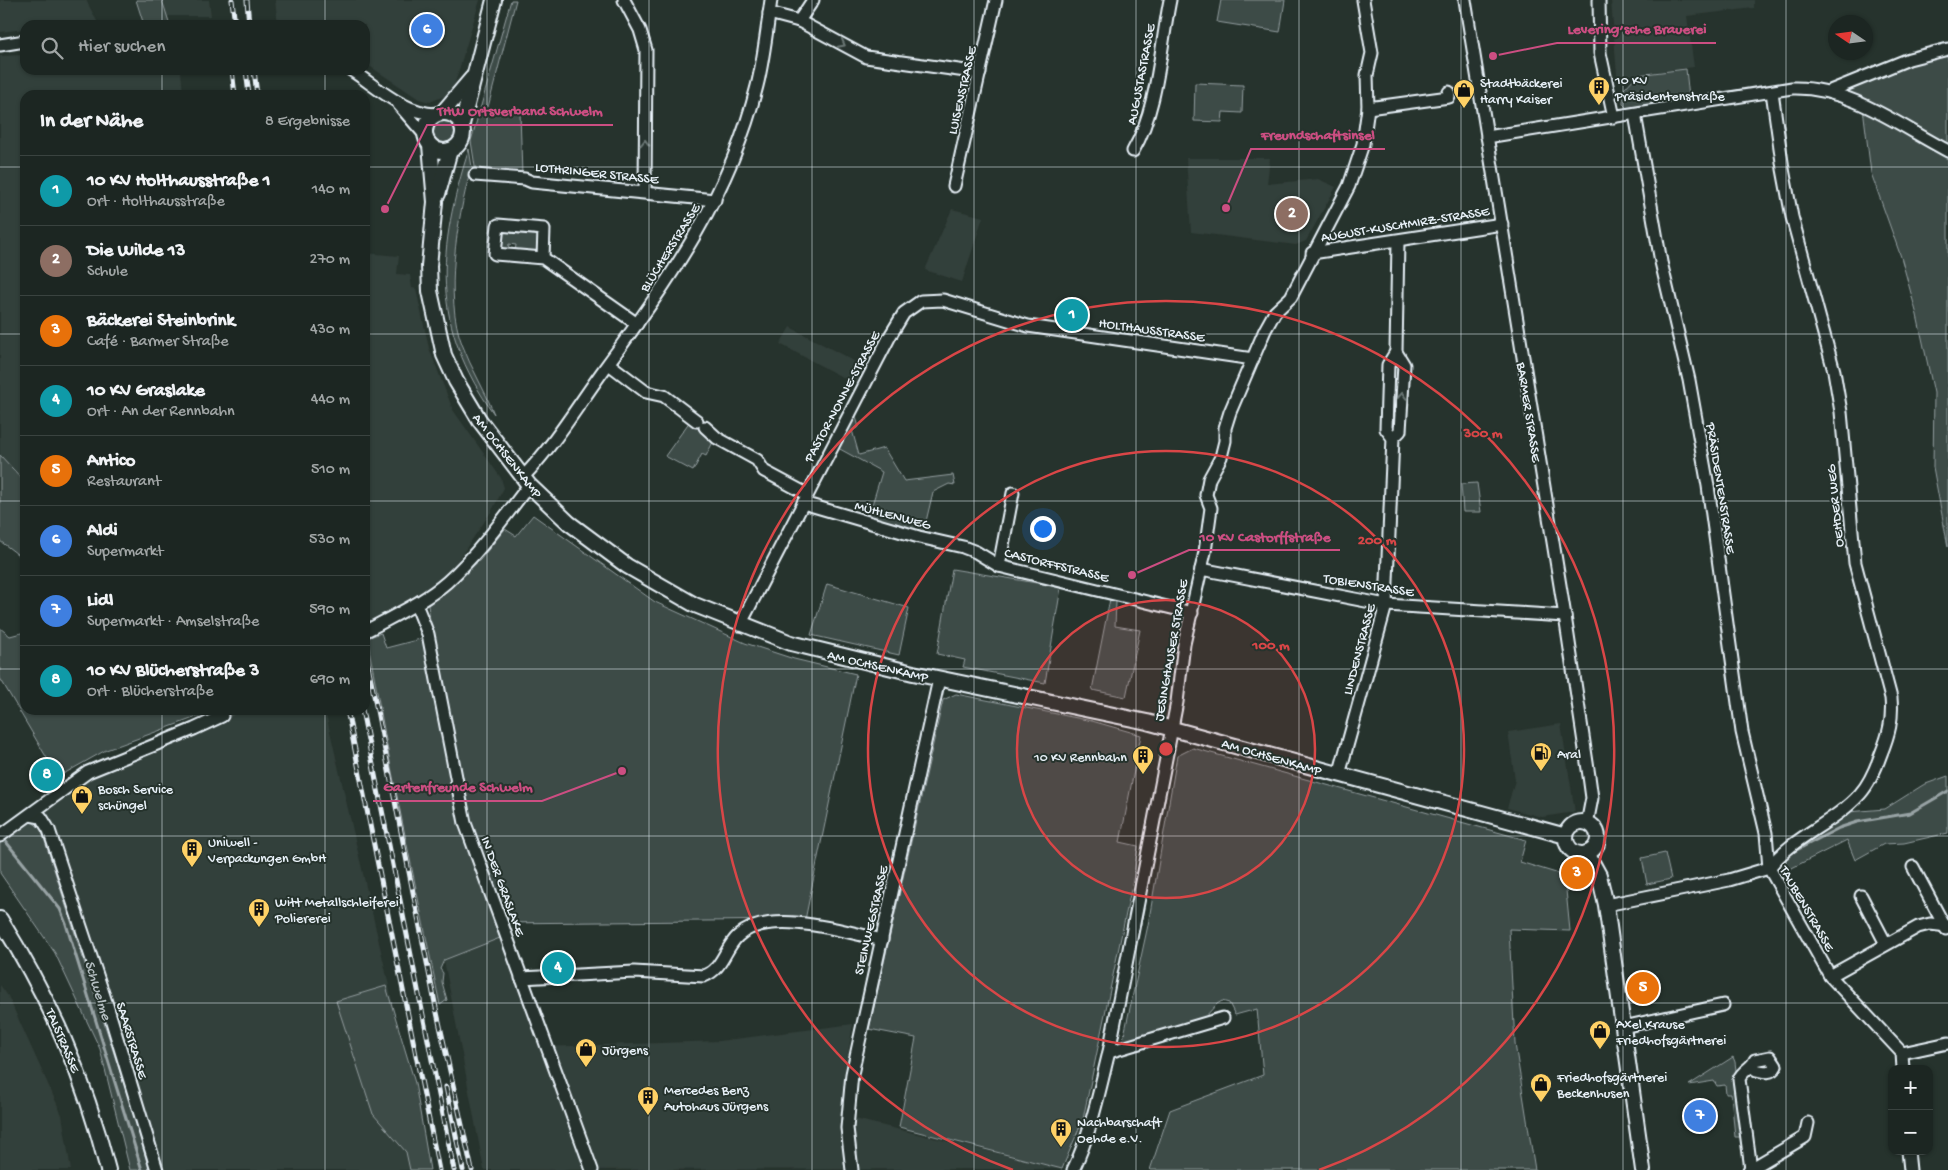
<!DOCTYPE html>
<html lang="de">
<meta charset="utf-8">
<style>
body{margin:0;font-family:"Gochi Hand",sans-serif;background:#252e2a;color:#f1f3f6}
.controls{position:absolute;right:15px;bottom:15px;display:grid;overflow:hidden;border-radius:10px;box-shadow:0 1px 4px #0004}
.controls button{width:45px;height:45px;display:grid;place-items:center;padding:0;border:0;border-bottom:1px solid #3a4340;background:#1c2622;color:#f1f3f6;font:25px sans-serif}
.compass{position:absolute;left:1828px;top:15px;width:45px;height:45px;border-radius:50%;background:#1c2622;box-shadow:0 1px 4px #0004;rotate:283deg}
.you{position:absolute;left:1042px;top:528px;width:18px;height:18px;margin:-12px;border:4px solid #fff;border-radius:50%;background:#1a73e8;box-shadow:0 0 0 8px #1a73e833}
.badge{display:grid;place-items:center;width:32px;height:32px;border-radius:50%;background:#0b8043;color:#fff;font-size:16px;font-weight:700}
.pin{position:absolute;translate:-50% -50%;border:2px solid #fff;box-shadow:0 1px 5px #0006}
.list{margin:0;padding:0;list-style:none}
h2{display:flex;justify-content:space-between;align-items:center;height:65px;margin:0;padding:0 20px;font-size:21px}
h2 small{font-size:16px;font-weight:400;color:#a0a5a5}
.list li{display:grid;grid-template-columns:32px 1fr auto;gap:15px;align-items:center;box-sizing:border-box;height:70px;padding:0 20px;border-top:1px solid #3a4340}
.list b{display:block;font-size:19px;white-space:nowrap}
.list p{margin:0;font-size:16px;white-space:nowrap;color:#a0a5a5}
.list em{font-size:16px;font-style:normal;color:#a0a5a5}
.icon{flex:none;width:28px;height:28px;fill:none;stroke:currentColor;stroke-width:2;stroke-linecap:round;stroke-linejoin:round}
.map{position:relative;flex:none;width:1948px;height:1170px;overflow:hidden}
.search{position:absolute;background:#1c2622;box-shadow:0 1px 4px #0004;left:20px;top:20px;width:350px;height:55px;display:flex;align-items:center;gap:12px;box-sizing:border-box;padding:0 18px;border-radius:15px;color:#a0a5a5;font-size:19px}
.panel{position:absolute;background:#1c2622;box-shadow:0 1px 4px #0004;left:20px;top:90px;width:350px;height:625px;border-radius:15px}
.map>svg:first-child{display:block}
.built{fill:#333f3a}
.green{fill:#3e4b47;stroke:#939ea0}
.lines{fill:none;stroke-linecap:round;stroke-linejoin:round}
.stream{stroke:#98a3a5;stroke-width:3}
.minor-tunnel{stroke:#43504b;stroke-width:11;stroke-dasharray:11 5.5;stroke-linecap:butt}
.minor-casing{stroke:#e8f1f8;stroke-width:15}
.major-casing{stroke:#e8f1f8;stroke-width:18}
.minor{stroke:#26332d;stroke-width:11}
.major{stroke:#26332d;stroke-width:14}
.rail-casing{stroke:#e8f1f8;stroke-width:5}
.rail{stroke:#26332d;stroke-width:3;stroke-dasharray:9;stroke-linecap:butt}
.oneway{stroke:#6a7674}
.grid{fill:none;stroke:#e8f1f8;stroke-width:1;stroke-opacity:0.55}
.ring{fill:none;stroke:#d94647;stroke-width:2.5}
.labels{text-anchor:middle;stroke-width:4;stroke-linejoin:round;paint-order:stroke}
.street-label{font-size:14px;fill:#e8f1f8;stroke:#26332d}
.poi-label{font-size:14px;fill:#e8f1f8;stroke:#26332d;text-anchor:start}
.water-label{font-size:15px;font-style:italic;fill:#b3bdc0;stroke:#26332d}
.centre{fill:#d94647;stroke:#26332d;stroke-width:2.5}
.ring-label{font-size:15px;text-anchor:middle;font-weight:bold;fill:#d94647;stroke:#26332d;stroke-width:4;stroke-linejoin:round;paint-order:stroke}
.leader{fill:none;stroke:#cc4e82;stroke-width:2}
.callout-dot{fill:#cc4e82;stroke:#26332d;stroke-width:2}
.callout-label{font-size:15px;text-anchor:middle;font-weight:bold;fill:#cc4e82;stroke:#26332d;stroke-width:4;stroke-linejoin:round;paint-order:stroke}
</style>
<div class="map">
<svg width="1948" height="1170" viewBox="0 0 1948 1170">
<rect width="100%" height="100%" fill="#26332d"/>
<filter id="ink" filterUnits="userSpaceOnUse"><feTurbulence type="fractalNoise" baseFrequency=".02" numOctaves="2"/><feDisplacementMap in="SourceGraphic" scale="10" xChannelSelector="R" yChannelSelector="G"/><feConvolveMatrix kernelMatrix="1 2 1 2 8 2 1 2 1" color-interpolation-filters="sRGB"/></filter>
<g filter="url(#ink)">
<g class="built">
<polygon points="0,0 86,0 99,25 25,25 25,29 0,32"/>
<polygon points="162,0 209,0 211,16 167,16"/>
<polygon points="275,0 480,0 455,83 447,95 430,102 419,99 365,63 365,25 278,25"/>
<polygon points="1611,0 1754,0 1754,8 1687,16 1694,67 1634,75 1617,75"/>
<polygon points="25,55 25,70 181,70 183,95 25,95 25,482 0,455 0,56"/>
<polygon points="1186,158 1270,158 1267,184 1318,179 1336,187 1306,241 1296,245 1191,232"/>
<polygon points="952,209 983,217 962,282 925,270"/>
<polygon points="365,253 399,256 397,274 410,275 412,288 416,289 429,348 453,410 501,478 504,488 491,512 452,569 417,597 369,628 365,606"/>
<polygon points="790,327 865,367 855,384 780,344"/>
<polygon points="235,710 325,710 388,981 426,1170 149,1170 134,1114 41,830 24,815 62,785 195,732"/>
<polygon points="1561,724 1575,812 1542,817 1507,808 1515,780 1508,732"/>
<polygon points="500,938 541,1047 719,1041 853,1024 844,1077 855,1119 1062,1169 484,1170 444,960"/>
<polygon points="0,985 8,996 62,1115 71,1170 0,1170"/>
</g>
<g class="green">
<polygon points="136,0 162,0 170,25 144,25"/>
<polygon points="511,0 516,0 487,111 520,112 522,175 476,173 471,141"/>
<polygon points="1221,0 1285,0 1280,32 1217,22"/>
<polygon points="1948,44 1948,547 1933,467 1934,393 1917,315 1901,257 1871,173 1863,108 1834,89"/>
<polygon points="1686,69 1689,98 1627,108 1623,104 1624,89 1637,75"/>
<polygon points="1195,83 1243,85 1242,113 1223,112 1222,122 1194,121"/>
<circle cx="445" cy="132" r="13"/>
<path d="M469,149L473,173H470C457,219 444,298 462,344C471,369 485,389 494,414C430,324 437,250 469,149Z"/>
<polygon points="506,230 537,233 539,236 539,253 515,252 516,245 509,244 508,252 500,245 501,234"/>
<polygon points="855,414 859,427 852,430 859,455 884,448 904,481 953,475 955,485 949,484 933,492 923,534 868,518 882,472 838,448"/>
<polygon points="690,421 702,427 713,442 706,456 702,454 693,471 665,456"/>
<polygon points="0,455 25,482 25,560 0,541"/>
<polygon points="1477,483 1481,512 1463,512 1461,484"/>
<polygon points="533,515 655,602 745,643 794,659 856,674 805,920 500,923 505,936 444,960 440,969 443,973 442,982 447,1000 440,1005 391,767 367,638 381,633 386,648 432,636 428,605 480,560 505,529 516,536"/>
<polygon points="952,569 1061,587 1045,683 963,667 965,660 937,654"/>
<polygon points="827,584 909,608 899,655 811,635"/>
<polygon points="1110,599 1116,602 1115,626 1140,630 1126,697 1092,690"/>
<polygon points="0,628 10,636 25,632 25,710 216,710 106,750 58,777 0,678"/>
<polygon points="956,694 1092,721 1141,735 1120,842 1138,846 1134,875 1083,1119 1062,1169 899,1127 916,1038 869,1029 943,700"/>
<polygon points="1193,748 1526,840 1520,862 1556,873 1565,880 1570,931 1509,929 1515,1044 1535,1170 1150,1170 1170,1110 1263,1075 1257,1009 1235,1015 1229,1003 1222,1001 1217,1004 1204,1018 1126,1042 1123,1040 1148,925 1177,756"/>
<polygon points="1948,776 1948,833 1904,843 1884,844 1855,860 1847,840 1780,874 1773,863 1848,812 1885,809 1923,785"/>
<polygon points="24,815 41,829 134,1115 149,1170 130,1170 100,1049 55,953 0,873 0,837"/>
<polygon points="1665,853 1671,879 1647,884 1642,858"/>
<polygon points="386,986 415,1083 430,1170 410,1170 406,1152 373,1114 336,1001"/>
<polygon points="1733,1057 1735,1062 1744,1137 1735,1137 1731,1094 1726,1094 1725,1085 1717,1086 1714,1081 1689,1085"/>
</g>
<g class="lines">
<g class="stream">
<polyline points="3,838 60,909 66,924 142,1170"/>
<polyline points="1789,854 1839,828 1857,822 1910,813 1948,791"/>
</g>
<polyline class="minor-tunnel" points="222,716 231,710"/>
<g class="minor-casing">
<g id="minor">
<polyline points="624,0 640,30 646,50 645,192"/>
<polyline points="1363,0 1372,53 1367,75 1368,108"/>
<polyline points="1465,0 1565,616 1589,776 1592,798 1587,824"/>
<polyline points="1599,0 1600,53 1614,117"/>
<polyline points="769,13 799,21 866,57 980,73"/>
<polyline points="799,21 813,0"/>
<polyline points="0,45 25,41"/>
<path d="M351,70C377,87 403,113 436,114"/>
<polyline points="1830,91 1909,59 1948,49"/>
<polyline points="399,105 425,135"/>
<polyline points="1635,114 1661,262 1689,380 1708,486 1742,732 1766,833 1769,868 1830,976 1902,1053 1903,1069"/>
<path d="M1487,137L1792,88C1848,86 1900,126 1948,151"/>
<path d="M1133,151C1158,108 1160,49 1170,0"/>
<polyline points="475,175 525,179 532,182 715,200"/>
<polyline points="954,186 996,0"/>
<polyline points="1312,253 1502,224"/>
<polyline points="543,258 495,254 498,225 544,229 543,258 637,324"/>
<polyline points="609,364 646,392 664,396 697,421"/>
<polyline points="705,427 717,438 757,460 764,471 807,494"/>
<polyline points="1393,438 1386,429 1388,365 1396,352"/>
<path d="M523,477C555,444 578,405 605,368C670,279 730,195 757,86C764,58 767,28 771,0"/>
<polyline points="803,503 919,537 963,547 976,552 999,566 1192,613"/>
<polyline points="999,566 1013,493"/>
<polyline points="1201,569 1386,605 1565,616"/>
<polyline points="416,604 428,634 465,823 592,1170"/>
<polyline points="740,625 890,336 904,313 921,301 943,300 1028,326 1253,359"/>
<path d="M368,630C395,615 424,602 447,582C478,554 504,518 529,485"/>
<polyline points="1339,775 1386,605 1393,438 1400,431 1404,365 1396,352 1398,241"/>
<polyline points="30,815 41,817 49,830 107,1005 157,1170"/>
<polyline points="0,836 88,772 194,729 222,716"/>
<polyline points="1913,867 1946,929"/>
<path d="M1769,868C1793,836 1833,824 1860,794C1870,783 1876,768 1881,754C1889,734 1893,719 1891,698L1855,563L1841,412L1834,371L1792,217L1783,169L1772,92"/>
<polyline points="1861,896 1886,944"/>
<polyline points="1606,905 1729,880 1769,868"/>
<polyline points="1830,976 1918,927 1930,924 1948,926"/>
<path d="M521,978L634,972L704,976C723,969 724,949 738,936C769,908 844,931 882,940"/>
<polyline points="1623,1027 1723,1005"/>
<polyline points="1109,1052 1223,1018"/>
<polyline points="1902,1053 1948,1043"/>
<polyline points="1908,1151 1910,1170"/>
<path d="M1751,1169L1739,1079C1743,1070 1752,1068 1755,1060L1770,1057L1776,1066C1772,1074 1764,1072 1756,1070L1753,1065"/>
<polyline points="852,1170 847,1128 852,1074 939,679"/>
<path d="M1073,1170C1091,1133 1099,1092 1109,1052L1177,702L1184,644L1205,552L1211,508L1206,495L1209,479L1221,457L1225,441V428L1230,412L1265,330L1275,312L1291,297L1349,186L1363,144L1368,108L1449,97V92"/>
<polyline points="1749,1170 1805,1137 1808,1123"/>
</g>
</g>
<g class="major-casing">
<g id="major">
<polyline points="443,112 472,78"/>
<circle cx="444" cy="132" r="19"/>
<polyline points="462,124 494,0"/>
<polyline points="430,145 435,202 429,266 430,291 444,355 456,381 480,421 529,485 569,523 627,566 695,605 791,643 913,673 1147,722 1566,836"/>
<polyline points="438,194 450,150"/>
<circle cx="1582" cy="838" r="16"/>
<polyline points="1587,853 1599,875 1606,905 1643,1170"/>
<path d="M0,919C51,1001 84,1076 108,1170"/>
</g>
</g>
<use href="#minor" class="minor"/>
<use href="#major" class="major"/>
<g class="rail-casing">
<g id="rail">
<polyline points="232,0 235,25"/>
<polyline points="247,0 249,25"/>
<polyline points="232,70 235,95"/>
<polyline points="246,70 249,95"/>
<polyline points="254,70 257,95"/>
<polyline points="365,650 436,1008 472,1170"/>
<polyline points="347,710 439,1170"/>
<polyline points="362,710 454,1170"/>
<polyline points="446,1087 463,1170"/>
</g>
</g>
<use href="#rail" class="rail"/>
</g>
<defs><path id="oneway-chevron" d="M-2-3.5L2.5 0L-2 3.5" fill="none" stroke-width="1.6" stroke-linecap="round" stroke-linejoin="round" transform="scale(1.25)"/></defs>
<g class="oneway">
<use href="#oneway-chevron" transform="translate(842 44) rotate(28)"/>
<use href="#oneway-chevron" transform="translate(645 143) rotate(-89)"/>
<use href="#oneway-chevron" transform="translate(1402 396) rotate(-87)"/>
</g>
</g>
<path class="grid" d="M162,0V25M325,0V25M487,0V1170M649,0V1170M812,0V1170M974,0V1170M1136,0V1170M1299,0V1170M1461,0V1170M1623,0V1170M1786,0V1170M162,70V95M325,70V95M0,167H25M365,167H1948M0,334H25M365,334H1948M0,501H25M365,501H1948M0,669H25M365,669H1948M162,710V1170M325,710V1170M0,836H1948M0,1003H1948"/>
<circle cx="1166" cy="749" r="149" fill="#d94647" fill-opacity=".12"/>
<g class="ring">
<circle cx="1166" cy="749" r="149"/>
<circle cx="1166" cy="749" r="298"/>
<path d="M1013 1170A448 448 0 1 1 1319 1170"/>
</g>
<defs>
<g id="building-pin" transform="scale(1.125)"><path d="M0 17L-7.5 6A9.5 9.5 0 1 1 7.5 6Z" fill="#ffd166" stroke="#26332d"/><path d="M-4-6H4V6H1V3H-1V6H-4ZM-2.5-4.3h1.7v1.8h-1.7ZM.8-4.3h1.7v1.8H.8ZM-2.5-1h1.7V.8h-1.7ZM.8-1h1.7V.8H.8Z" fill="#111"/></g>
<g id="shop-pin" transform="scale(1.125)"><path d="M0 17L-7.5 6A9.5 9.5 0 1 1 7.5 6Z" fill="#ffd166" stroke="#26332d"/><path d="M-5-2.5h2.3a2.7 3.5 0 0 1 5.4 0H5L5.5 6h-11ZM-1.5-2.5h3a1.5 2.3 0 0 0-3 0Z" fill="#111"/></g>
<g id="fuel-pin" transform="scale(1.125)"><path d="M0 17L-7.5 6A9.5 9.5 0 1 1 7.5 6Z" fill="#ffd166" stroke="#26332d"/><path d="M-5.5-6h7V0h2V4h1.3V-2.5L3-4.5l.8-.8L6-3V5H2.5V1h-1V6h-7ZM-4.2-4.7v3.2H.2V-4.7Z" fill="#111"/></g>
</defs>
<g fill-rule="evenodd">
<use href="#building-pin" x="1599" y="87"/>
<use href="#shop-pin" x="1464" y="90"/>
<use href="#fuel-pin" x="1541" y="753"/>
<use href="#building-pin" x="1143" y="756"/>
<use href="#shop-pin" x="82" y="796"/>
<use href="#building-pin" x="192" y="849"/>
<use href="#building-pin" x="259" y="909"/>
<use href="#shop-pin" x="1600" y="1031"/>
<use href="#shop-pin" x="586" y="1049"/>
<use href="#shop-pin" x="1541" y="1084"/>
<use href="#building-pin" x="648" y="1097"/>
<use href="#building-pin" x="1061" y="1129"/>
</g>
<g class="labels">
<g class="street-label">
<text transform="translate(1140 74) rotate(-79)" y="5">AUGUSTASTRASSE</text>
<text transform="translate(961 90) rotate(-77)" y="5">LUISENSTRASSE</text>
<text transform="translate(597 172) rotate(6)" y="5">LOTHRINGER STRASSE</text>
<text transform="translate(1405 223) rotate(-9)" y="5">AUGUST-KUSCHMIRZ-STRASSE</text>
<text transform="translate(669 247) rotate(-58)" y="5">BLÜCHERSTRASSE</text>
<text transform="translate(1152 329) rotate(8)" y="5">HOLTHAUSSTRASSE</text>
<text transform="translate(841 396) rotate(-62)" y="5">PASTOR-NONNE-STRASSE</text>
<text transform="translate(1530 412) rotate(81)" y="5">BARMER STRASSE</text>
<text transform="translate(508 455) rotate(52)" y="5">AM OCHSENKAMP</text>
<text transform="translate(1722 488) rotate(81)" y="5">PRÄSIDENTENSTRASSE</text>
<text transform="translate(1834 506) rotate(-96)" y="5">OEHDER WEG</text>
<text transform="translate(893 514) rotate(15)" y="5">MÜHLENWEG</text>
<text transform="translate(1057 564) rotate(14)" y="5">CASTORFFSTRASSE</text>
<text transform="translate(1369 584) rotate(9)" y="5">TOBIENSTRASSE</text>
<text transform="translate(1358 649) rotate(-75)" y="5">LINDENSTRASSE</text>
<text transform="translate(1170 650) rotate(-80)" y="5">JESINGHAUSER STRASSE</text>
<text transform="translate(878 665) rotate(13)" y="5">AM OCHSENKAMP</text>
<text transform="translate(1272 756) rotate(16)" y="5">AM OCHSENKAMP</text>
<text transform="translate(504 886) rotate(70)" y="5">IN DER GRASLAKE</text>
<text transform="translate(1808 908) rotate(60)" y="5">TAUBENSTRASSE</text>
<text transform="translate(870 920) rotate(-77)" y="5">STEINWEGSTRASSE</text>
<text transform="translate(64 1040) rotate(67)" y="5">TALSTRASSE</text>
<text transform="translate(133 1040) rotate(73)" y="5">SAARSTRASSE</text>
</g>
<g class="poi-label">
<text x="1615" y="84">10 KV<tspan x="1615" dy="16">Präsidentenstraße</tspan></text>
<text x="1480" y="87">Stadtbäckerei<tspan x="1480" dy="16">Harry Kaiser</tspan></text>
<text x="1557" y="758">Aral</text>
<text x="1127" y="761" text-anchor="end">10 KV Rennbahn</text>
<text x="98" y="793">Bosch Service<tspan x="98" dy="16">schüngel</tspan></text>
<text x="208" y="846">Uniwell -<tspan x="208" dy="16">Verpackungen GmbH</tspan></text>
<text x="275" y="906">Witt Metallschleiferei<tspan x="275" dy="16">Poliererei</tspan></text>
<text x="1616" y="1028">Axel Krause<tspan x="1616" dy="16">Friedhofsgärtnerei</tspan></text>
<text x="602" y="1054">Jürgens</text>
<text x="1557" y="1081">Friedhofsgärtnerei<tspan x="1557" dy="16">Beckenhusen</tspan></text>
<text x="664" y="1094">Mercedes Benz<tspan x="664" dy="16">Autohaus Jürgens</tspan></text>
<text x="1077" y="1126">Nachbarschaft<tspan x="1077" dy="16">Oehde e.V.</tspan></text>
</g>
<g class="water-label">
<text transform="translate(99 990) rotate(73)" y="5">Schwelme</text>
</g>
</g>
<circle cx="1166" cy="749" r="8" class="centre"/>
<g class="ring-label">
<text x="1483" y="437">300 m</text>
<text x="1377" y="544">200 m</text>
<text x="1271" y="649">100 m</text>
</g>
<path class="leader" d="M1493 56L1557 43H1716M385 209L427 125H613M1226 208L1251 149H1385M1132 575L1189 550H1340M622 771L542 801H373"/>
<g class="callout-dot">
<circle cx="1493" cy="56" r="5"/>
<circle cx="385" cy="209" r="5"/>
<circle cx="1226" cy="208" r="5"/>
<circle cx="1132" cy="575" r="5"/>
<circle cx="622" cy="771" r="5"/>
</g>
<g class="callout-label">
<text x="1637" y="33">Levering’sche Brauerei</text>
<text x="520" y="115">THW Ortsverband Schwelm</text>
<text x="1318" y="139">Freundschaftsinsel</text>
<text x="1265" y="541">10 KV Castorffstraße</text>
<text x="458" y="791">Gartenfreunde Schwelm</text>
</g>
</svg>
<div class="controls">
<button>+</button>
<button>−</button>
</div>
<svg class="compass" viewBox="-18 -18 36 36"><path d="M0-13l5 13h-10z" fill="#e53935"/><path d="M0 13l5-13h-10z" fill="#a0a5a5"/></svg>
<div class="you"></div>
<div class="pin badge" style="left:1072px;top:315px;background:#0f9aa8">1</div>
<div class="pin badge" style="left:1292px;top:214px;background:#8d6e63">2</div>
<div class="pin badge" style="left:1577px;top:873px;background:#e8710a">3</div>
<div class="pin badge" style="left:558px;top:968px;background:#0f9aa8">4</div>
<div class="pin badge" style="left:1643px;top:988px;background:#e8710a">5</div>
<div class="pin badge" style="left:427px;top:30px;background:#3f7fe0">6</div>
<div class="pin badge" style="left:1700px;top:1116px;background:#3f7fe0">7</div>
<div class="pin badge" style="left:47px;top:775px;background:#0f9aa8">8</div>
<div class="search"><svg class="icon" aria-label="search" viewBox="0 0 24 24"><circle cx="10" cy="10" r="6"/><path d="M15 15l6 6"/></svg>Hier suchen</div>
<section class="panel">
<h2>In der Nähe<small>8 Ergebnisse</small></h2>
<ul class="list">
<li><span class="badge" style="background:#0f9aa8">1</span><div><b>10 KV Holthausstraße 1</b><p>Ort · Holthausstraße</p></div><em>140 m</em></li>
<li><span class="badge" style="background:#8d6e63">2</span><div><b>Die Wilde 13</b><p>Schule</p></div><em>270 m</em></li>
<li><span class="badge" style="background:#e8710a">3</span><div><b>Bäckerei Steinbrink</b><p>Café · Barmer Straße</p></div><em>430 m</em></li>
<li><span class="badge" style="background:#0f9aa8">4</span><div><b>10 KV Graslake</b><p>Ort · An der Rennbahn</p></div><em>440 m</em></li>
<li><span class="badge" style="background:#e8710a">5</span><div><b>Antico</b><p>Restaurant</p></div><em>510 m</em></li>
<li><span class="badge" style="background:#3f7fe0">6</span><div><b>Aldi</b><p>Supermarkt</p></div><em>530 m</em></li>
<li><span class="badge" style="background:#3f7fe0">7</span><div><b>Lidl</b><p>Supermarkt · Amselstraße</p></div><em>590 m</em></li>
<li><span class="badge" style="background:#0f9aa8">8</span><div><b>10 KV Blücherstraße 3</b><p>Ort · Blücherstraße</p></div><em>690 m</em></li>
</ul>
</section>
</div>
